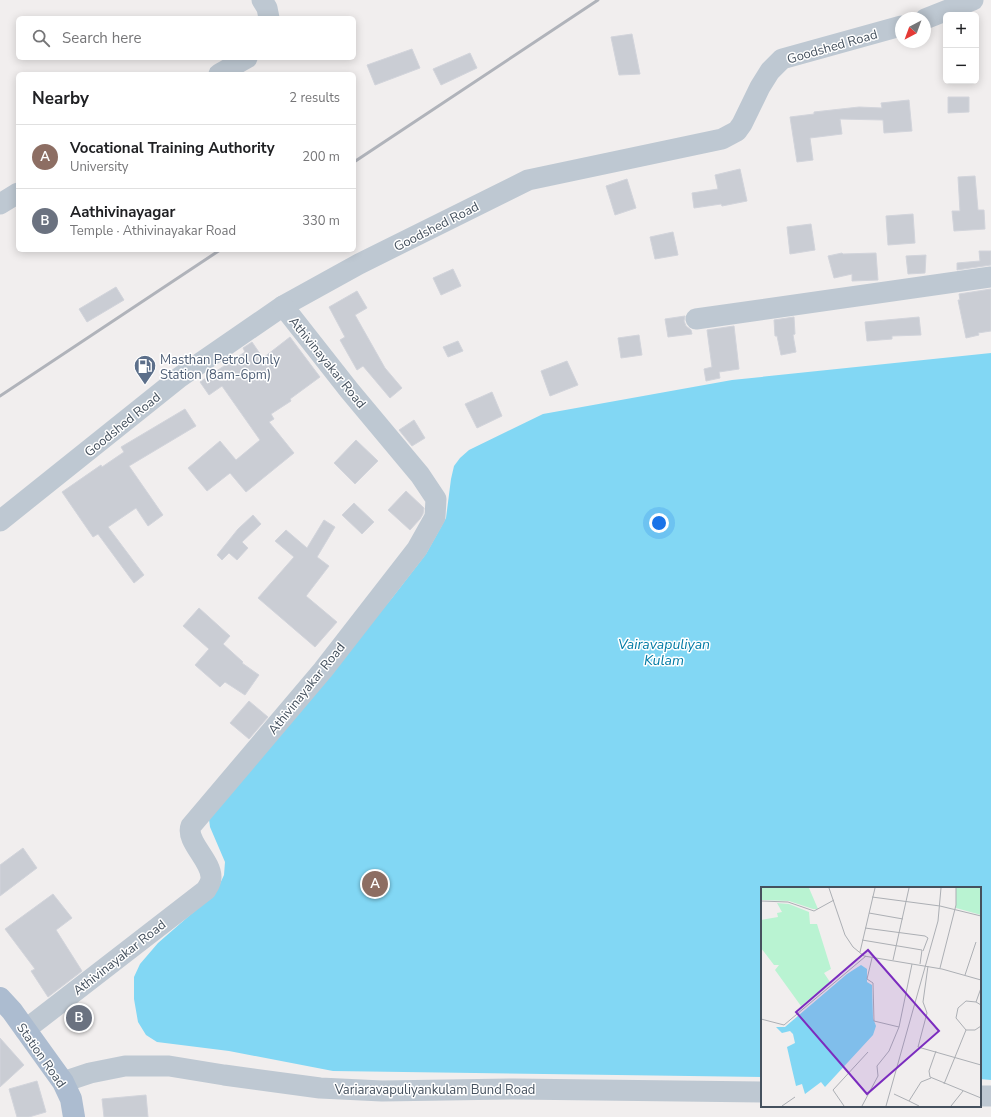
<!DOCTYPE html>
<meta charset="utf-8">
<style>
body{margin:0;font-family:"Nunito Sans",sans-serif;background:#f2f2f2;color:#202124}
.controls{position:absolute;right:12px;top:12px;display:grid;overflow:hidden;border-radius:6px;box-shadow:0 2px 10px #0003}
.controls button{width:36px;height:36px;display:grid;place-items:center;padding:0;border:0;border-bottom:1px solid #e0e0e0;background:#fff;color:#202124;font:20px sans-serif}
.compass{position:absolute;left:895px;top:12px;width:36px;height:36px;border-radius:50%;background:#fff;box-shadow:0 2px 10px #0003;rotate:221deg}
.you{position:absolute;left:659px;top:523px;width:14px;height:14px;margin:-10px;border:3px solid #fff;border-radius:50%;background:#1a73e8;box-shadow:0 0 0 6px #1a73e833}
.badge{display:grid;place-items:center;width:26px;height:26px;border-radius:50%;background:#0964f0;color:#fff;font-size:13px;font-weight:700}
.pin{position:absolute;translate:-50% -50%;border:2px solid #fff;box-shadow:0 1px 4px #0006}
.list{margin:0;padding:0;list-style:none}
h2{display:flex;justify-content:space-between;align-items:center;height:52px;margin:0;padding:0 16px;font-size:17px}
h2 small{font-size:13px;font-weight:400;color:#757577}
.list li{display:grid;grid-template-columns:26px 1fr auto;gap:12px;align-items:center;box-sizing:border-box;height:64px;padding:0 16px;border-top:1px solid #e0e0e0}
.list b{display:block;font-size:15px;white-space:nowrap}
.list p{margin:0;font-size:13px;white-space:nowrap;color:#757577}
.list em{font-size:13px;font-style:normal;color:#757577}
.icon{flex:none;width:22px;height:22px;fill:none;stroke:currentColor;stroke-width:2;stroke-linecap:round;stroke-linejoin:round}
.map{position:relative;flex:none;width:991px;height:1117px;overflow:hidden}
.search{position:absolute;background:#fff;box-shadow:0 2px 10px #0003;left:16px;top:16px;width:340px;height:44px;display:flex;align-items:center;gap:10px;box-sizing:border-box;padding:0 14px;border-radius:6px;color:#757577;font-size:15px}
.panel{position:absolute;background:#fff;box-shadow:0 2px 10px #0003;left:16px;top:72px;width:340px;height:180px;border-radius:6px}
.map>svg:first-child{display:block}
.water{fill:#82d7f4}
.building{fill:#cacdd4;stroke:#d2d4db}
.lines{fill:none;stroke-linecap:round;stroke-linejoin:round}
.minor{stroke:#bec8d2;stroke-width:21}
.major{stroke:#acbcd0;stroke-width:22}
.rail{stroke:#b0b3ba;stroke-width:3}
.labels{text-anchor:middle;stroke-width:3;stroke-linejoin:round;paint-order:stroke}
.street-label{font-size:13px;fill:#45515e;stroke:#fff}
.service-label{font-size:13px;fill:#4e5e75;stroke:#fff;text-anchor:start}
.water-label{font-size:14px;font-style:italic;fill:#027ba5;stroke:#fff}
.inset-road{fill:none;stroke:#acafb4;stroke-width:1}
.view{fill:#7b2cbf;fill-opacity:0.15;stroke:#7b2cbf;stroke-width:2}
.inset-edge{fill:none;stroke:#45515e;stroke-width:2}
</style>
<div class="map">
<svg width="991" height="1117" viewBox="0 0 991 1117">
<rect width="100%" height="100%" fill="#f1eeee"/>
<polygon class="water" points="991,353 991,1080 980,1079 980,888 762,888 762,1077 333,1071 229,1051 157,1042 146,1035 138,1022 134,999 134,977 140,964 158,943 205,902 219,886 224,875 225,862 210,827 209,819 212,813 392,598 426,554 446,518 451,479 454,466 460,458 469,450 543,414 732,380"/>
<g class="building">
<polygon points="632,34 640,74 619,75 611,37"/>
<polygon points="412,49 420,68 375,85 367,65"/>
<polygon points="470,53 477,68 441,85 433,69"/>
<polygon points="948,97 969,97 969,112 948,113"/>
<polygon points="909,100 912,131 884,133 883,120 840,119 842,134 810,138 813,160 797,162 790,117 814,114 814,112 859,107 882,108 881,103"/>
<polygon points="740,169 747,201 722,206 721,204 694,208 692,193 718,189 715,175"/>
<polygon points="975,176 978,210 984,210 985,229 954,231 952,211 960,211 958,177"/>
<polygon points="627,179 636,208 615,215 606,186"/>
<polygon points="913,214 915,243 888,245 886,216"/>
<polygon points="811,224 815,250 790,254 787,227"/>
<polygon points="673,232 678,255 655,259 650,237"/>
<polygon points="979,251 991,251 991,265 957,270 957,263 980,261"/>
<polygon points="842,253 843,254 876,253 878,280 852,281 852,274 834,278 828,256"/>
<polygon points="926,255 925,273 908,274 906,256"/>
<polygon points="453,269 461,286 441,295 433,278"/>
<polygon points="116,287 124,300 87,322 79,309"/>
<polygon points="991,289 991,331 978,333 979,335 966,338 958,300 960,300 959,294"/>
<polygon points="357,291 367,308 355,315 385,368 402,388 390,398 363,366 357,370 340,340 345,337 329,307"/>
<polygon points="685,316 684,321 686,326 691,330 692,334 668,337 665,319"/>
<polygon points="794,317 795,334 793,335 796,352 781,355 777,336 775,336 774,320"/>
<polygon points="919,317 921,335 892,336 892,339 867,341 865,322"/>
<polygon points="734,326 739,369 719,372 720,378 706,381 704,369 712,367 707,330"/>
<polygon points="639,335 642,355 621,358 618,338"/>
<polygon points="290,337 320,377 290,399 291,401 271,414 274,419 269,422 294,453 246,492 230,473 207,491 188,468 220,441 236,460 260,440 222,386 209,395 200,382 245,352 243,348 252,342 263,358"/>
<polygon points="458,341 463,351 448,357 443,347"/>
<polygon points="567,361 578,385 550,396 541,371"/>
<polygon points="492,392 502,416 477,428 465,404"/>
<polygon points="185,409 196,426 129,466 163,515 148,526 136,508 108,527 144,575 134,583 98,534 93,537 62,492 101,465 102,467 124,452 121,447"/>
<polygon points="414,420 425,438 412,446 399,430"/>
<polygon points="356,440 378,461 355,484 334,463"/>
<polygon points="406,491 424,508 423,514 420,519 410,530 388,510"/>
<polygon points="354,503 374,522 362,534 342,515"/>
<polygon points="253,515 261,524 242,542 248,548 237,560 229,553 222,560 217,555 238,529"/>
<polygon points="324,520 335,527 317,557 329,566 306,596 337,622 315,647 258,598 294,557 275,541 286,530 307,548"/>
<polygon points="199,608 230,636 223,644 243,662 242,663 259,675 245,695 225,682 220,687 195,665 209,649 183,626"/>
<polygon points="249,701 268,717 249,739 230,723"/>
<polygon points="23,848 37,868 0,896 0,865"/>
<polygon points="53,894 72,918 56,930 82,971 48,997 31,971 35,969 5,929"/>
<polygon points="0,1038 24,1065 0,1087"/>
<polygon points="37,1081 46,1112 29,1117 17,1117 9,1089"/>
<polygon points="146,1095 148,1117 104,1117 102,1099"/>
</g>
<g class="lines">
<g class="minor">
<polyline points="262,0 267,8 269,18"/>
<polyline points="925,19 973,0"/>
<polyline points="219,74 247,58"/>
<polyline points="0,204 18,193"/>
<polyline points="696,319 991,277"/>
<polyline points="0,521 180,377 283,306 359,264 528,180 722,139 737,131 742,124 760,87 770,71 782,59 901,26"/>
<path d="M25,1030L206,890C208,886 211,883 211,878C212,861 185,841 191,826L323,670L417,549L435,517L436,499L420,475L349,390L283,306"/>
<polyline points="63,1082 90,1073 125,1066 169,1066 224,1075 320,1088 382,1091 514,1089 762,1092"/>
<polyline points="980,1096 991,1096"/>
</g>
<polyline class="major" points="0,998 12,1011 63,1082 71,1099 74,1117"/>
<g class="rail">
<polyline points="354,162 598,0"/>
<polyline points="0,396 220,250"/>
</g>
</g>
<defs>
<g id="fuel-pin" transform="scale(1.15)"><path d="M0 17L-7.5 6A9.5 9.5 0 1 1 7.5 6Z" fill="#5c6f8a" stroke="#fff"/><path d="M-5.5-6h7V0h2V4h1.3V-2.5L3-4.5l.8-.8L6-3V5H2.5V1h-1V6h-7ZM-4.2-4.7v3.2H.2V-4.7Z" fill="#fff"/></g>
</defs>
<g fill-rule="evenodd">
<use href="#fuel-pin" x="145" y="366"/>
</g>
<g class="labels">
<g class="street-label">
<text transform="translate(832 46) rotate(-16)" y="5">Goodshed Road</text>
<text transform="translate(436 226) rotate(-27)" y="5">Goodshed Road</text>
<text transform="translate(328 362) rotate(51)" y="5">Athivinayakar Road</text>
<text transform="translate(122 424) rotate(-39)" y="5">Goodshed Road</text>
<text transform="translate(306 688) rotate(-51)" y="5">Athivinayakar Road</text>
<text transform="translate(119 957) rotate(-38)" y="5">Athivinayakar Road</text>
<text transform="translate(42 1055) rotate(55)" y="5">Station Road</text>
<text x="435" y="1094">Variaravapuliyankulam Bund Road</text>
</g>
<g class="service-label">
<text x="160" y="364">Masthan Petrol Only<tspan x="160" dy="15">Station (8am-6pm)</tspan></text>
</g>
<g class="water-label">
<text x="664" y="649">Vairavapuliyan<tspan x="664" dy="16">Kulam</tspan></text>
</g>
</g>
<g transform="translate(761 887)">
<rect width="220" height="220" fill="#f1eeee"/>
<path d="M0,1H48L57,22H52L28,14L0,13ZM195,1H220V28L195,21ZM16,16L28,17L48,25L49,37H56L70,82L63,86L69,95L40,119L14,83L18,78H13L0,61V33L17,30L16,26L21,25Z" fill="#b9f3d2"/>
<path d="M100,78L106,82V95L111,98L112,131L115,139L112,148L64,200L60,195L44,207L41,197L35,199L31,182L26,160L34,156L32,147L29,144L21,146L15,140H24L86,87Z" fill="#82d7f4"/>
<path class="inset-road" d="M68,1L84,48L92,60L103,69L181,82L220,93M111,10L179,19L220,29M0,14L27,15L53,24L73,13M108,26L142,32M104,41L164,49L167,51L162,64M101,53L161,63L159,77M99,65L114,1M111,71L106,92L112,96L113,134L138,140M132,73L148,1M167,79L162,115L166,126L157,160L220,178M179,81L195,18V1M204,88L215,55M215,115L220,101M220,118L215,115L205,114L197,121L195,131L205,143H214L220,139M0,132L23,138L105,69M175,164L168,184L169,190L220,211M183,197L205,143M133,207L148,214M21,219L34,210M83,219L72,203L107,165M101,219L117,189L116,179L128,164L138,140L151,77M125,219L177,34L180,1M158,219L148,214L160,195L170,191M190,219L202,204"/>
<path class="view" d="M107,63L178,144L106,207L35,125Z"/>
<rect width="220" height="220" class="inset-edge"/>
</g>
</svg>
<div class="controls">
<button>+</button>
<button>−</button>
</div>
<svg class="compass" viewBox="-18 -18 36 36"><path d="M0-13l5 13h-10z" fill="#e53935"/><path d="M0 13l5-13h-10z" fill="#757577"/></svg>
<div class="you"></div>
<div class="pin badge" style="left:375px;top:884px;background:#8d6e63">A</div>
<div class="pin badge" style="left:79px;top:1018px;background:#6b7280">B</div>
<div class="search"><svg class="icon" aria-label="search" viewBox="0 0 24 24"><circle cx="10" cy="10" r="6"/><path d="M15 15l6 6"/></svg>Search here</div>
<section class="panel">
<h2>Nearby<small>2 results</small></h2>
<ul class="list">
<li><span class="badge" style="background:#8d6e63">A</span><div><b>Vocational Training Authority</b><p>University</p></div><em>200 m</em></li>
<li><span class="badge" style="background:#6b7280">B</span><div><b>Aathivinayagar</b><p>Temple · Athivinayakar Road</p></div><em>330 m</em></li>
</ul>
</section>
</div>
